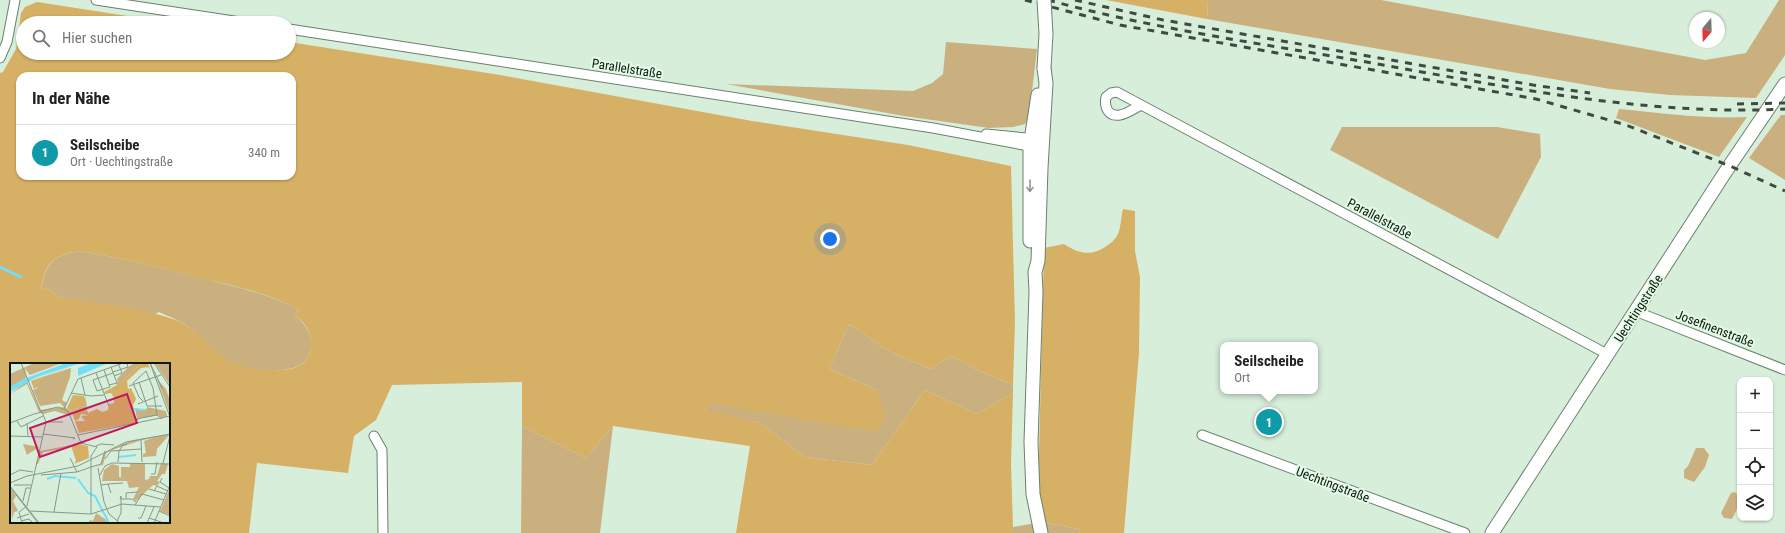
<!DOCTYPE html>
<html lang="de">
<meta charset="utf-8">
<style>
body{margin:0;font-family:"Roboto Condensed",sans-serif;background:#f2f2f2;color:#222}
.controls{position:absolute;right:12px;bottom:12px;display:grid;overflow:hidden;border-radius:8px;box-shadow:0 1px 3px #0004}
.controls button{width:36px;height:36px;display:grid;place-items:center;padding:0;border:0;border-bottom:1px solid #e0e0e0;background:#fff;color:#222;font:20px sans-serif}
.compass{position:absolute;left:1689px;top:12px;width:36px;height:36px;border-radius:50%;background:#fff;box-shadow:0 1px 3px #0004;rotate:199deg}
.you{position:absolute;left:830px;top:239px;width:14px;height:14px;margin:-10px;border:3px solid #fff;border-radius:50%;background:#1a73e8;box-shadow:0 0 0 6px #1a73e833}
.badge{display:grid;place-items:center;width:26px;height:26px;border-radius:50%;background:#ea580c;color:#fff;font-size:13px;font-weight:700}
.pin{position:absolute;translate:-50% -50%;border:2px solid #fff;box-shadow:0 1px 4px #0006}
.popup{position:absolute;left:1220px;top:342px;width:98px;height:52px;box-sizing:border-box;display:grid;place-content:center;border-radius:8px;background:#fff;filter:drop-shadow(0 1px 3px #0005);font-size:13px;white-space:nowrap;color:#767676}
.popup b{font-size:15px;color:#222}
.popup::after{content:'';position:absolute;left:50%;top:100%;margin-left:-8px;border:8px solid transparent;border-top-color:#fff}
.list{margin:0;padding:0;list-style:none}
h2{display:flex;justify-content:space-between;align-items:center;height:52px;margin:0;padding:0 16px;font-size:17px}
h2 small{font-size:13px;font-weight:400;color:#767676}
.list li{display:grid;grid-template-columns:26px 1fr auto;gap:12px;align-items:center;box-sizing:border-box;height:56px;padding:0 16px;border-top:1px solid #e0e0e0}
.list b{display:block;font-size:15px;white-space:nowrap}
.list p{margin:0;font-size:13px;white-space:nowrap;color:#767676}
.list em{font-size:13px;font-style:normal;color:#767676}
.icon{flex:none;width:22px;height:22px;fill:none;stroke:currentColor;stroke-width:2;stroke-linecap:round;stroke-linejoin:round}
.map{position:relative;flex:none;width:1785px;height:533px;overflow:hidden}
.search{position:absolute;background:#fff;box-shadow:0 1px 3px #0004;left:16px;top:16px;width:280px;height:44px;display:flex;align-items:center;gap:10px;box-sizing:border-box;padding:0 14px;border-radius:22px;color:#767676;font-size:15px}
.panel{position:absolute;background:#fff;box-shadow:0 1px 3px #0004;left:16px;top:72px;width:280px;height:108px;border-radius:12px}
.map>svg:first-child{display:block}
.green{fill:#cab07f}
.forest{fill:#d6b064;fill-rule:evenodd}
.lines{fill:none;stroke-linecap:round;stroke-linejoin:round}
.stream{stroke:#74def8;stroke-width:3}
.street-casing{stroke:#6b806e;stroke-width:11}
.secondary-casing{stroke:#6b806e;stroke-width:15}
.street{stroke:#fff;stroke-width:9}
.secondary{stroke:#fff;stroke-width:13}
.rail{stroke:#3f4b41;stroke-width:3;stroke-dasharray:7 7;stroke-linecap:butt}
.secondary-bridge-casing{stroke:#6b806e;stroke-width:15;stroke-linecap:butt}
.secondary-bridge{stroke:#fff;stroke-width:13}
.oneway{stroke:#939793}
.labels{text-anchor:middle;stroke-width:4;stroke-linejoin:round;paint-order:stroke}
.street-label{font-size:13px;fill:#0f1710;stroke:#e4fce7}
.inset-river{fill:none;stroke:#74def8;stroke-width:2}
.inset-road{fill:none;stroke:#879889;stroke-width:1}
.view{fill:#c2185b;fill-opacity:0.15;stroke:#c2185b;stroke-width:2}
.inset-edge{fill:none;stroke:#0f1710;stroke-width:2}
</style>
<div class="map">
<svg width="1785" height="533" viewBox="0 0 1785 533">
<rect width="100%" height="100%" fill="#d7eeda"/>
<g class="green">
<polygon points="1208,0 1381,0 1705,60 1746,53 1779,0 1785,0 1785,55 1756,98 1670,95 1610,89 1207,19"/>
<polygon points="946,42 1037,49 1029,117 1025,124 1013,127 989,128 904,116 726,84 913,91 932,83 943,74"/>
<path d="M1619,109C1661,113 1704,119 1747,117L1719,157L1616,118Z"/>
<polygon points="1781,115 1785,115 1785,180 1749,158"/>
<polygon points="1342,127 1497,127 1540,134 1541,157 1498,239 1330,150"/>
<path d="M81,251C120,258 159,267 198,277C233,286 267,293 299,310L295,315C304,323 311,332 311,343C312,355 305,365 293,368C271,374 242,372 223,358C211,349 201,336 189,327C180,320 169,317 159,312L153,315L59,297L50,290L41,288C47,261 54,255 81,251Z"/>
<polygon points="849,324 892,353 931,369 951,356 982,372 1013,385 1013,393 977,414 925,390 872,465 805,457 760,423 706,411 709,403 877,390 829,369"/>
<polygon points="522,426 586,458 613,426 600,533 521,533"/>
<polygon points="1696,448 1704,448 1709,455 1705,467 1694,482 1684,478 1684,470 1688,466"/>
<polygon points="1735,492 1739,497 1737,509 1732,519 1724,518 1721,513 1731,493"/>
<polygon points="1042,522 1078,529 1080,533 1011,533 1013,527"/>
</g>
<g class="forest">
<polygon points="1106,0 1208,0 1207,19"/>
<path d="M37,2L173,23H23V53H289V42L500,75L752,121L908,145L1011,166L1015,322L1013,385L982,372L951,356L931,369L892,353L849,324L829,369L877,390L885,417L877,432L710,403L706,410L760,423L805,457L872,465L925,390L977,414L1013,393L1011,464L1013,527L1011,533H736L750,446L613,426L586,458L522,426V382L392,385L376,420L354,436L348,473L257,463L249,533H0V73L3,72L16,49L21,13L25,7ZM20,76H292V176H20ZM81,251C121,258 161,268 201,278C235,286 268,293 299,310L295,315C304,322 311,331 311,343C312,355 305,365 294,368C264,375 234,368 212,348C201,337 190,325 176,320C139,307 98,304 59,297L50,290L41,288C46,261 54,255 81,251ZM11,364H169V522H11Z"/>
<path d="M1123,209L1135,211V251L1140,277L1139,353L1124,533H1080L1078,529L1042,522L1038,495L1044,248L1064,244C1078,253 1090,257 1105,247C1110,244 1115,240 1118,234C1121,227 1121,217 1123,209Z"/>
</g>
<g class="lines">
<polyline class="stream" points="0,267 21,277"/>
<g class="street-casing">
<g id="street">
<polyline points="96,0 247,23"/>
<polyline points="289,29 933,128 1034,147"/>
<polyline points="0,58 7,42 15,0"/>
<path d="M1141,105C1135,108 1127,114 1120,115C1108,117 1104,107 1106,97L1111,93L1117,92L1607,354"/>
<polyline points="986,134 1037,139"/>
<polyline points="1635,311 1785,370"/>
<polyline points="1202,435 1465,533"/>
<polyline points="374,436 382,450 383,533"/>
</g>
</g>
<g class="secondary-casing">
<g id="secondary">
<polyline points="1030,241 1030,147 1038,95"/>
<polyline points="1041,533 1033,494 1031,442 1036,292 1035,272 1038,261 1041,168 1046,83 1044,68"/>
<polyline points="1492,533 1726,171 1785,84"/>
</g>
</g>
<use href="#street" class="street"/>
<use href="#secondary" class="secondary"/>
<g class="rail">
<polyline points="1025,0 1120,25 1536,99 1626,125 1730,166 1785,191"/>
<path d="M1048,0C1154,29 1264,44 1372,63C1508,87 1646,116 1785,109"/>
<polyline points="1075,0 1163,20 1533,85 1590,93"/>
<polyline points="1737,104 1785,103"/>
</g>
<g class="secondary-bridge-casing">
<polyline id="secondary-bridge" points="1044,68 1046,34 1044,0"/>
</g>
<use href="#secondary-bridge" class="secondary-bridge"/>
</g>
<defs><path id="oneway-shaft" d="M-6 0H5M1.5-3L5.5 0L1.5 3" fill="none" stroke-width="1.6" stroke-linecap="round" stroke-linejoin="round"/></defs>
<use class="oneway" href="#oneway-shaft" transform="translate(1030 186) rotate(91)"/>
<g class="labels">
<g class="street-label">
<text transform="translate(627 68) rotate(9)" y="5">Parallelstraße</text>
<text transform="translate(1380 218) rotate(28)" y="5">Parallelstraße</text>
<text transform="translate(1638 308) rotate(-57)" y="5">Uechtingstraße</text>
<text transform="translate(1715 328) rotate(21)" y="5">Josefinenstraße</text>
<text transform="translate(1333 484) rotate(21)" y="5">Uechtingstraße</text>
</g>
</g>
<g transform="translate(10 363)">
<rect width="160" height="160" fill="#d7eeda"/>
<path d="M24,0H52L20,12L15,6L16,15L0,24V11ZM131,0L112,19L108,20L107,16L118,4L125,0ZM145,0H160V22ZM61,5L60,14L52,37L57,40L55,44L60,48L73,43L75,33L77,44L75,43L72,47L58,52L45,48L33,51L29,49L17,21L0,31L17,18L30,47L54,44L50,40L30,43L23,27L28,25L26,21L33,14ZM147,16L156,26L160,38L159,48ZM137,44L156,48L157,53L152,55L148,52L127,56L125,45L136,47ZM160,71L147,86L146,93L133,94V91L136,90L134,78L143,75L132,77L102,87L96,90L93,102L82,105L91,102L94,90L105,84L124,77ZM13,81L29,84L17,92ZM61,82L59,85L33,89L28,101H26L30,88ZM120,100H135V117L139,116L140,113H147L151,100L158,101L155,111H152L147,118L150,119L147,123L143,122L126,138L123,136L129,124L119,125L117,118H92L94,107L102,101L109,103V114L114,115L111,114V104H120ZM0,125L6,133L3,138L8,148L4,149L2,157ZM160,125V152L150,148ZM86,150L95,156L98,160H78L80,157L83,158Z" fill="#cab07f"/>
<path d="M131,0H138L140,7L138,4L131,5L117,18L118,26L121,25L126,36L123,42L126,60L69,70L65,58H75L71,53L79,52L71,51L69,56L65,58L62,49L72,47L75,42L78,50L87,46L92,49L98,47L99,41L104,40V35L101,30L95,31L94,29L107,22L106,20L112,19ZM59,4L33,14L26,21L28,24L24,26L21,18ZM63,32L74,33L75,36L73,43L60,48L57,45ZM70,81L78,83L79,95L64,101L66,98L61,82Z" fill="#d6b064"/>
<path d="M56,0H71L27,14L0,29V24L14,16ZM81,0H98L68,13V5Z" fill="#74def8"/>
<path class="inset-river" d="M121,46L136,47M109,94L126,92M37,116L45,113L66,115M68,116L78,130L85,133L99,160"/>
<path class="inset-road" d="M11,0L31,49M140,0L160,54M140,0L152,25M144,0L160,24M94,7L100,24M103,9L118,4L117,0M86,10L99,43M104,13L112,10L108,0M71,15L75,32M129,19L137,43H152M99,22L107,20L101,4M119,23L151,12M100,24L87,28L83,17L103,10M61,30L81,33L94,32M133,38L129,34L123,20L136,8L143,25L147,52M128,41L148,33M54,46L68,16L113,0M31,48L48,44L58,48L71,80L87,84L81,93V104M7,58L11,64L33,53M36,59H53M0,60L24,51M17,60L18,73M126,61V57L131,55L147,52L152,56M33,71L65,75L63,76M68,72L160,53M1,73L32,74M131,77L132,99M86,83L91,81L104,82M60,95L67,109M95,96L101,88L131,86M108,99L109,88L113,82L117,81M153,100L160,73M81,104L91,101L95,88M88,105L94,139L99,151L110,160M141,111H145L147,99M0,112L10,107L23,109M31,112L67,109L81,104V151M90,112L95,103L102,100L160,101M152,115L150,119L159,125M0,120L17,113L68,103L116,79L160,71M98,121L113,120M4,122H21M91,122L98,121L101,130M0,123L29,160M0,124L28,160M139,126L156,131M144,128L147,123L158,128M116,135V130L128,129M111,136H122L126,139M13,138L16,125H21M125,142L132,131L154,137M20,148L81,151L112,141L150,144M149,148L160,153M44,149L51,110M7,155L19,151M128,155H131L136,143M139,155L154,160M11,158L19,156L23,160M107,158L111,150V133L110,136M12,160L9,149L17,143L36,59L32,49L24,51M137,160L144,144M144,160L160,122"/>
<path class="view" d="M117,31L127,60L30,94L20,65Z"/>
<rect width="160" height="160" class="inset-edge"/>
</g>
</svg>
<div class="controls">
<button>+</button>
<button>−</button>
<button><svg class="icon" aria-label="locate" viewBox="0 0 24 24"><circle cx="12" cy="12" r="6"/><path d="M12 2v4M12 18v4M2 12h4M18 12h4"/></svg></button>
<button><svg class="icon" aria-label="layers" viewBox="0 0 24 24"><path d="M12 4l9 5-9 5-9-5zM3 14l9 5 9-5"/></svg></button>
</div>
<svg class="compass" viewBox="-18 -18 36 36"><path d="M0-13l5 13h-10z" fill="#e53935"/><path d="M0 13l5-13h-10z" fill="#767676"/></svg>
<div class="you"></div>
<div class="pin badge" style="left:1269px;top:422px;background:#0f9aa8">1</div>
<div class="popup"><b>Seilscheibe</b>Ort</div>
<div class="search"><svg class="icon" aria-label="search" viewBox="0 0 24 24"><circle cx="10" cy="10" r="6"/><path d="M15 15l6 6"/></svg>Hier suchen</div>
<section class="panel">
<h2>In der Nähe<small></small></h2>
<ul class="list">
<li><span class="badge" style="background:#0f9aa8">1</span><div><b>Seilscheibe</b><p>Ort · Uechtingstraße</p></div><em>340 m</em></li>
</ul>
</section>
</div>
